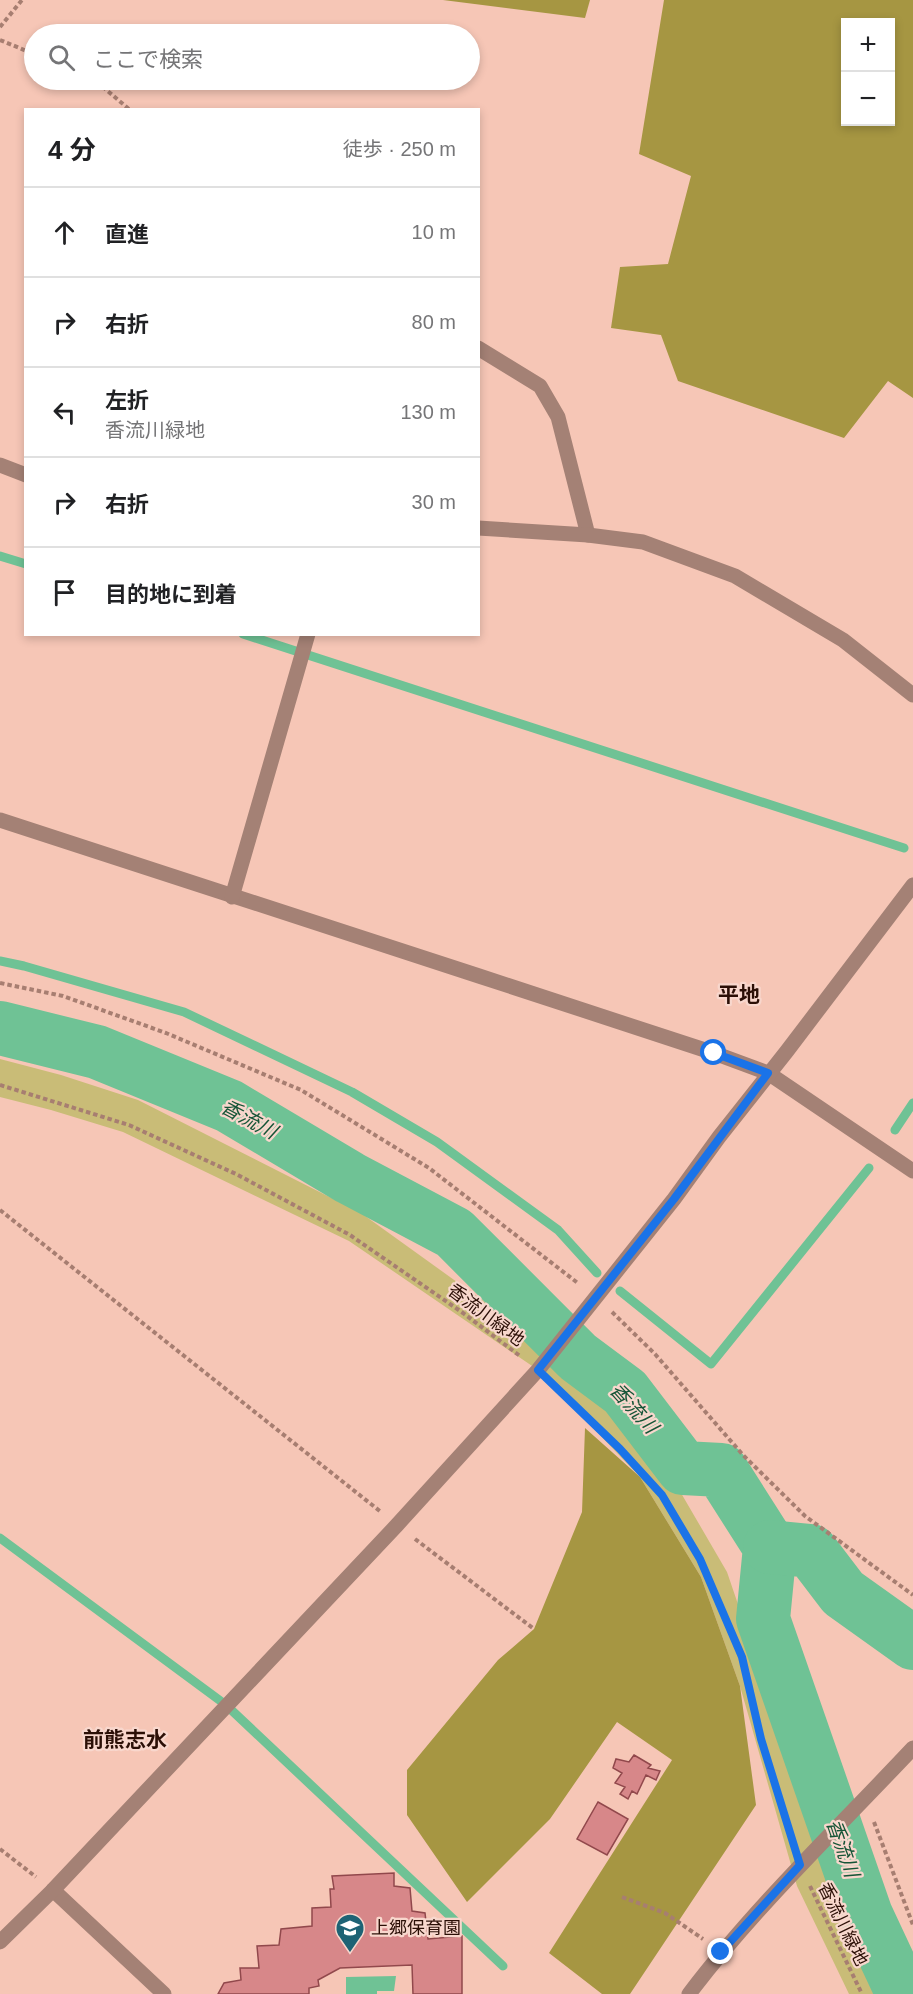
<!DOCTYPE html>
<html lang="ja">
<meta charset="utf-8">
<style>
body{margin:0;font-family:Helvetica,"Noto Sans JP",sans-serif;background:#f2f2f2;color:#202124}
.controls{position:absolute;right:18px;top:18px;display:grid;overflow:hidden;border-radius:0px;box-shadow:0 3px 9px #0003}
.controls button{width:54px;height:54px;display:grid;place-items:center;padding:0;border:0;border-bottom:2px solid #e0e0e0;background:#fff;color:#202124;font:30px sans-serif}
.stop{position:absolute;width:18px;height:18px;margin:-14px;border:4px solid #1a73e8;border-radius:50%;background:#fff}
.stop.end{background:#1a73e8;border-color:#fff;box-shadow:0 2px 6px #0008}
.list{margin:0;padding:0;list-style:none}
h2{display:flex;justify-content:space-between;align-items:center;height:78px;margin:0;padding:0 24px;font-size:26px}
h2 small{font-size:20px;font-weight:400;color:#757577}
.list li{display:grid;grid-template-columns:39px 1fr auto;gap:18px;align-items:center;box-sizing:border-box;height:90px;padding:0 24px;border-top:2px solid #e0e0e0}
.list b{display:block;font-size:22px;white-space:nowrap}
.list p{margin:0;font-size:20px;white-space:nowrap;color:#757577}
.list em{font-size:20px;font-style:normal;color:#757577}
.icon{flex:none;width:33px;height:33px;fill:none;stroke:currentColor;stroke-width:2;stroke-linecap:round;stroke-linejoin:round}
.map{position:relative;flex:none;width:913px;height:1994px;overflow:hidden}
.search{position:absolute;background:#fff;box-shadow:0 3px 9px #0003;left:24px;top:24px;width:456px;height:66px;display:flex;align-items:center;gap:15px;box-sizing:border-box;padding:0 21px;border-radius:33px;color:#757577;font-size:22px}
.panel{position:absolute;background:#fff;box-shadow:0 3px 9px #0003;left:24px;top:108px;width:456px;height:528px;border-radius:0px}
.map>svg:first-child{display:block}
.green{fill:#c9bc77}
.forest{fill:#a69642;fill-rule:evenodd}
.water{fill:#6fc295}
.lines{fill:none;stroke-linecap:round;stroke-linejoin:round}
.stream{stroke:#6fc295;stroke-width:9}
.river{stroke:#6fc295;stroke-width:54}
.building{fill:#d78789;stroke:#91484c;stroke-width:1.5}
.path{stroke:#a77e71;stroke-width:4;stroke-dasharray:4.5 3;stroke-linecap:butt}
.minor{stroke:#a48175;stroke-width:15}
.route{stroke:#1a73e8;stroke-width:8}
.labels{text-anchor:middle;stroke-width:4.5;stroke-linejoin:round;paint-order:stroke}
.street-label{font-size:18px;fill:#2b0f06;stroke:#f8d7cd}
.poi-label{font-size:18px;fill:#2b0f06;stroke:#f8d7cd;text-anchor:start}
.water-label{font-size:20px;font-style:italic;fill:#165537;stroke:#f8d7cd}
.quarter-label{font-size:21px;font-weight:bold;fill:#2b0f06;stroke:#f8d7cd}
</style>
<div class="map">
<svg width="913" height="1994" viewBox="0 0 913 1994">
<rect width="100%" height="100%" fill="#f6c6b6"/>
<polygon class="green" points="0,1059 61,1075 138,1100 361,1213 539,1341 654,1453 674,1481 727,1572 827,1865 884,1994 849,1994 797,1886 740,1686 701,1577 640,1477 538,1370 349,1241 123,1132 51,1110 0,1097"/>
<g class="forest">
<polygon points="443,0 590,0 585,18"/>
<path d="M664,0H913V398L888,381L844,438L678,381L661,335L611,328L620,267L668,264L691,176L639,154ZM890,22V122H846V22Z"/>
<polygon points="585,1428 640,1477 701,1577 740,1686 756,1805 630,1994 602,1994 549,1953 672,1760 617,1722 550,1819 467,1902 407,1815 407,1770 498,1660 534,1629 582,1512"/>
</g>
<polygon class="water" points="396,1976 394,1991 377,1991 377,1994 346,1994 346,1977"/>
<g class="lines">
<g class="stream">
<polyline points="0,556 26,564"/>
<polyline points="243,634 904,848"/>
<polyline points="0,961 24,966 184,1012 352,1092 437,1142 558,1230 597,1273"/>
<polyline points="895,1130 913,1103"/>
<polyline points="620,1291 711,1364 869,1168"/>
<polyline points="0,1538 226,1705 503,1966"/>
</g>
<g class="river">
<polyline points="0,1028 97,1052 229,1106 350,1178 454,1233 578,1357 625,1392 683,1468 721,1470 770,1547 763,1619 866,1915 903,1994"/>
<polyline points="770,1547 811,1551 843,1593 913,1643"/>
</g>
</g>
<g class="building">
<polygon points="634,1755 651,1765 648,1768 660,1771 656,1780 646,1775 637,1794 632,1791 628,1799 620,1794 625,1787 615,1783 622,1773 613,1768 616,1759 629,1762"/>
<polygon points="598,1802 628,1819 607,1855 577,1839"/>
<polygon points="394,1873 394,1886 410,1888 412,1911 425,1913 428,1939 462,1936 462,1994 413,1994 412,1965 340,1968 318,1980 319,1986 309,1988 309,1994 218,1994 224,1983 241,1980 240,1968 259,1968 257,1946 279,1945 281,1929 312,1926 312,1908 331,1907 330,1889 334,1889 332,1876"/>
</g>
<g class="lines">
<g class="path">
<polyline points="0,27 22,0"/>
<polyline points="0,40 34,54"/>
<polyline points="89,80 103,87 130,110"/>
<polyline points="0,983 63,996 166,1033 301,1090 429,1168 579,1284"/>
<polyline points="0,1085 129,1125 236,1174 350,1235 463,1313 520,1356"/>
<polyline points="0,1210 381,1512"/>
<polyline points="612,1312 655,1354 743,1455 805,1516 913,1595"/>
<polyline points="554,1384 620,1449 662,1495 700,1559 742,1657 761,1739 792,1840"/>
<polyline points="415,1539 534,1629"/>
<polyline points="874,1822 913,1925"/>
<polyline points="0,1849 36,1877"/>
<polyline points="810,1886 862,1994"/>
<polyline points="622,1897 665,1913 703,1939"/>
</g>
<g class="minor">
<polyline points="478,348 540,386 558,417 588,535"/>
<polyline points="0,465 26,475"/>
<polyline points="478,528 588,535 643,542 735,576 843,640 913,695"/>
<polyline points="0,820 479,976 714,1053 768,1073 913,1171"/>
<polyline points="232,897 308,634"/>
<polyline points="53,1890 164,1994"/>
<polyline points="0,1942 53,1890 397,1525 538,1370 674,1199 719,1137 787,1051 913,885"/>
<path d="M689,1994C756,1906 837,1829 913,1748"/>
</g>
</g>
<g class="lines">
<polyline class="route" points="714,1053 768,1073 674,1199 538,1370 620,1449 662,1495 700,1559 742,1657 761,1739 800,1865 721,1952"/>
</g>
<defs>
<g id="school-pin" transform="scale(1.5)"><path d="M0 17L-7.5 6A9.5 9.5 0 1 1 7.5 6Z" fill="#1e6375" stroke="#f8d7cd"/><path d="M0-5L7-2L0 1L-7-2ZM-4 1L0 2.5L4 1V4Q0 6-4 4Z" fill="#fff"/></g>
</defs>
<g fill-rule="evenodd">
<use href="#school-pin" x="350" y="1928"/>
</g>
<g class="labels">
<g class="street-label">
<text transform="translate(486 1315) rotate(37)" y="6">香流川緑地</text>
<text transform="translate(843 1924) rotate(64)" y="6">香流川緑地</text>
</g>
<g class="poi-label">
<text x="371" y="1934">上郷保育園</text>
</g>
<g class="water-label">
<text transform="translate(249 1119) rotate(28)" y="7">香流川</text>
<text transform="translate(634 1408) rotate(48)" y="7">香流川</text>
<text transform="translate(843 1848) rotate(71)" y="7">香流川</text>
</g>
<g class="quarter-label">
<text x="739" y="1002">平地</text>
<text x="125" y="1747">前熊志水</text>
</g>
</g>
</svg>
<div class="controls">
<button>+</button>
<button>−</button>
</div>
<div class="stop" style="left:714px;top:1053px"></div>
<div class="stop end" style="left:721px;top:1952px"></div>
<div class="search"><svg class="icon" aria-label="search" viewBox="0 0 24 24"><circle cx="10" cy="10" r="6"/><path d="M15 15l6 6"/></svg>ここで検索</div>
<section class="panel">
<h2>4 分<small>徒歩 · 250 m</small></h2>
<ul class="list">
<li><svg class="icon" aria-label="ahead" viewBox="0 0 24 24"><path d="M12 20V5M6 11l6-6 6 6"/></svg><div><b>直進</b></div><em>10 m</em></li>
<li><svg class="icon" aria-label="right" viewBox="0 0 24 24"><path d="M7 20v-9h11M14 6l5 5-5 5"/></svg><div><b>右折</b></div><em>80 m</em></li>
<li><svg class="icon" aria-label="left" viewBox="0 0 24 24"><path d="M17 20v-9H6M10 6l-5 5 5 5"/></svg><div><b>左折</b><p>香流川緑地</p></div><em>130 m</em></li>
<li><svg class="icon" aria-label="right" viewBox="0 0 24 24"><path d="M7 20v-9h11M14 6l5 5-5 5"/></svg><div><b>右折</b></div><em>30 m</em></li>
<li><svg class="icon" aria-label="arrive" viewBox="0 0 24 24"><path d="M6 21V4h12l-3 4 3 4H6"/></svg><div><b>目的地に到着</b></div></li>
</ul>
</section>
</div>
